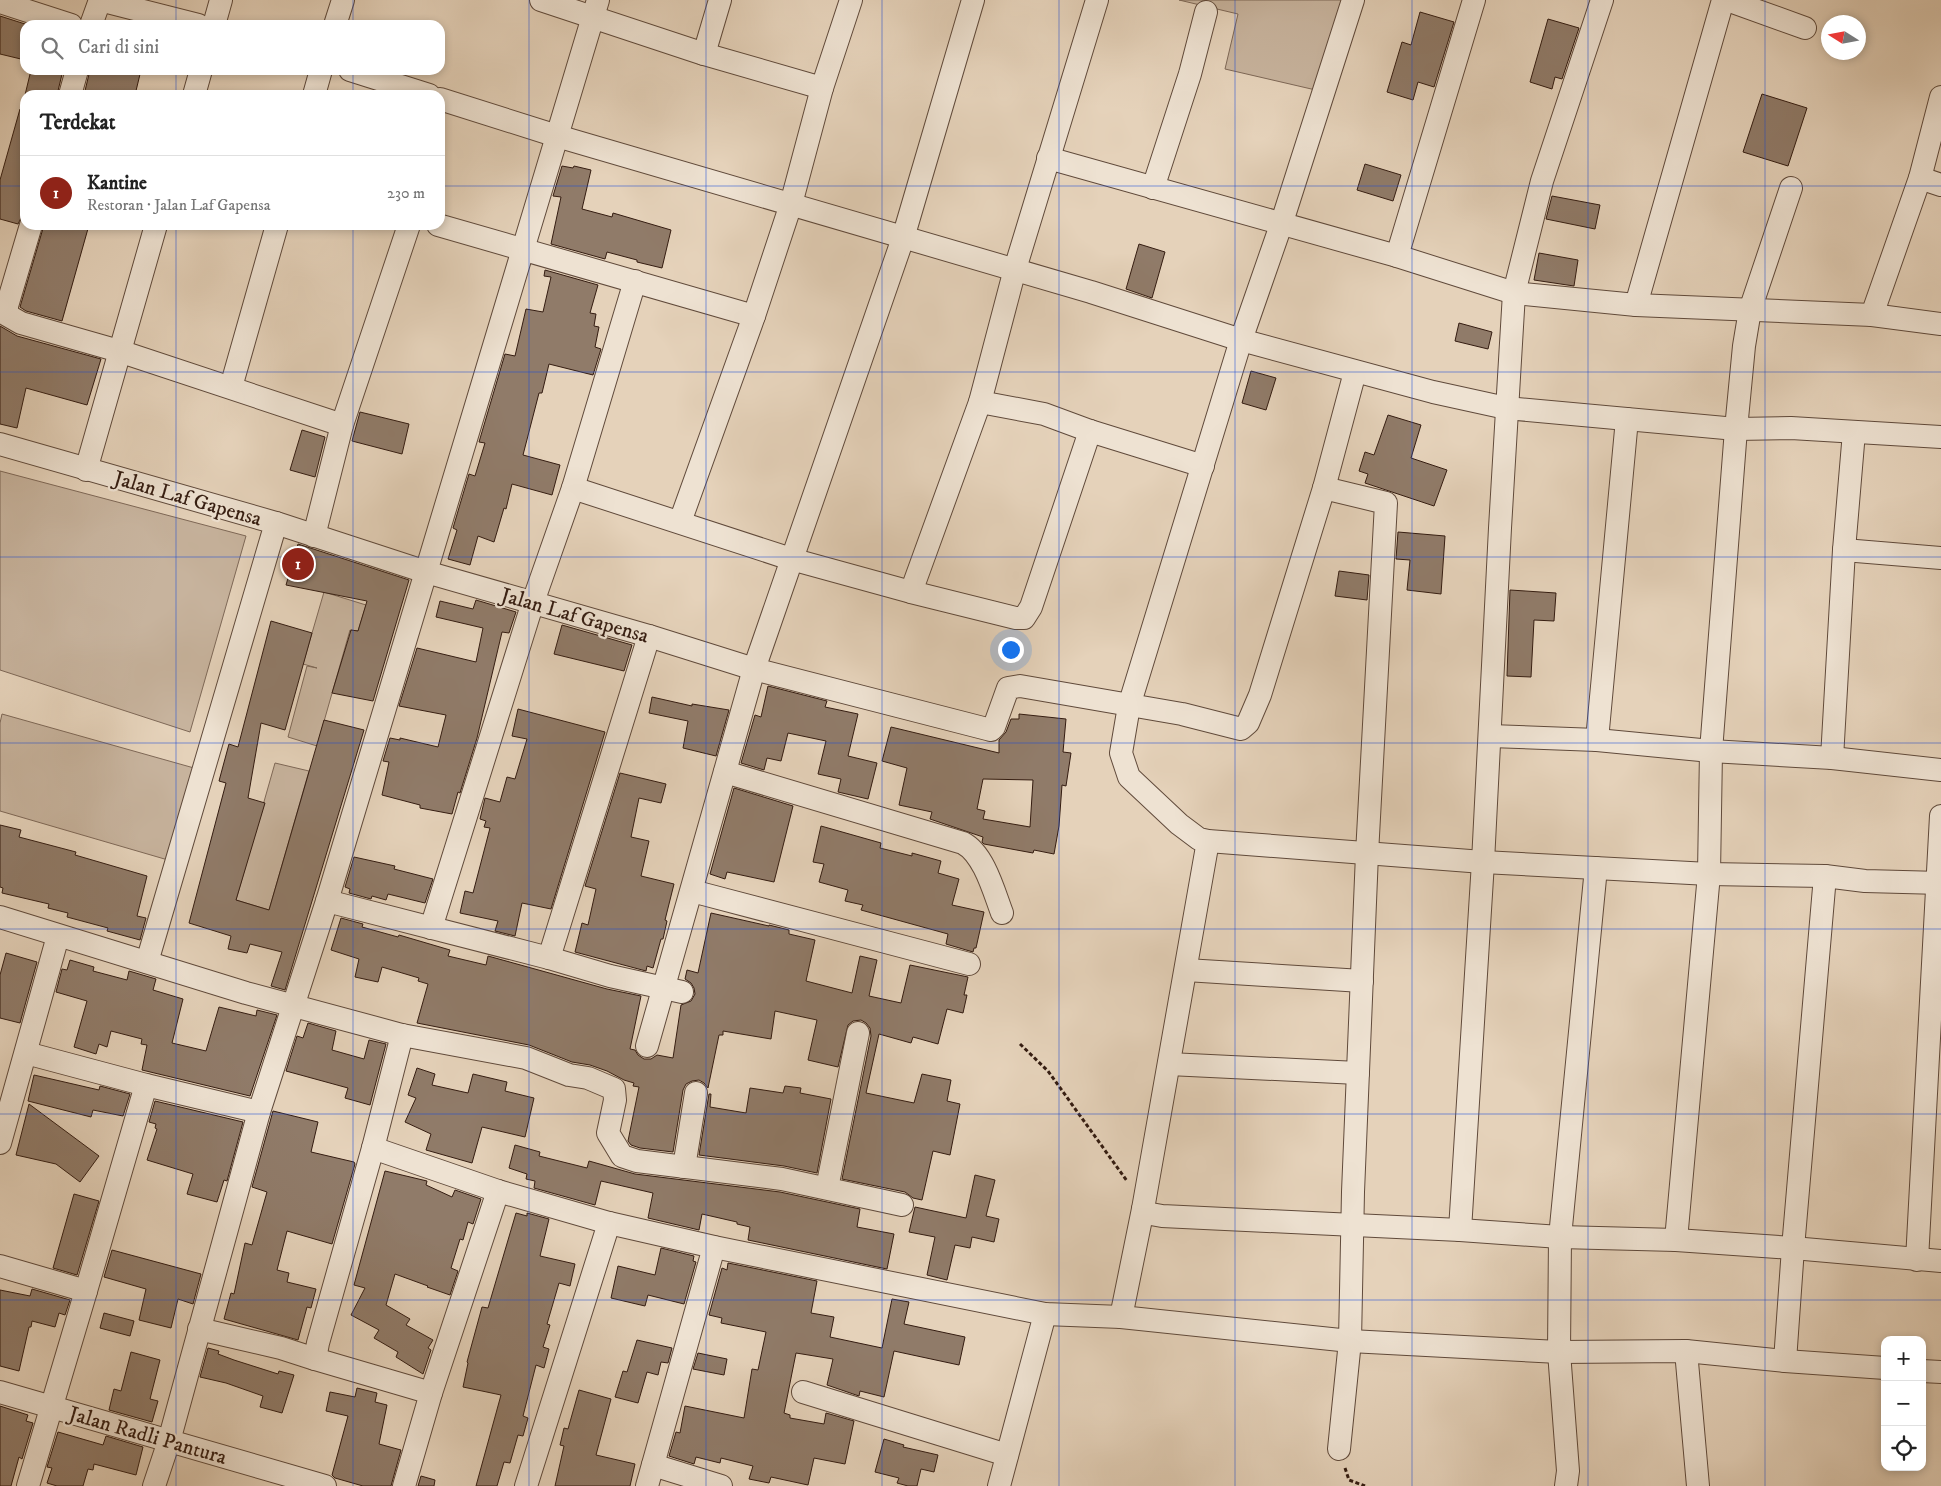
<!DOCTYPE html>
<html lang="id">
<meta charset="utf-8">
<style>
body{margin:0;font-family:"IM FELL DW Pica",serif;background:#f6f6f6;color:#222}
.controls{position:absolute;right:15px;bottom:15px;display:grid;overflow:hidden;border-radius:10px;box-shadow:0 2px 8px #0003}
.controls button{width:45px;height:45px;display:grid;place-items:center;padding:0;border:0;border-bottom:1px solid #e0e0e0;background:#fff;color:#222;font:25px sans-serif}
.compass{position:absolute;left:1821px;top:15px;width:45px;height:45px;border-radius:50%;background:#fff;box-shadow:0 2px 8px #0003;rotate:281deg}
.you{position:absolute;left:1010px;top:649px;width:18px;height:18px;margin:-12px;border:4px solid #fff;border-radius:50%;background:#1a73e8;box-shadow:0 0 0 8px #1a73e833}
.badge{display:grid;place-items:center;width:32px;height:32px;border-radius:50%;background:#8f2418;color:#fff;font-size:16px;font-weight:700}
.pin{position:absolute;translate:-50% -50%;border:2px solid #fff;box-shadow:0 1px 5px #0006}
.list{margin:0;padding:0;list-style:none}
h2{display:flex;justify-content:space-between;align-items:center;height:65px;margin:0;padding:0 20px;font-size:21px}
h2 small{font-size:16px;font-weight:400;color:#767676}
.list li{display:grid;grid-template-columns:32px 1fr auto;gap:15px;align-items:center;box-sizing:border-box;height:75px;padding:0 20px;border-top:1px solid #e0e0e0}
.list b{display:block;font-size:19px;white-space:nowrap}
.list p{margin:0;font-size:16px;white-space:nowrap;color:#767676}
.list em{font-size:16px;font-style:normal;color:#767676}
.icon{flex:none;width:28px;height:28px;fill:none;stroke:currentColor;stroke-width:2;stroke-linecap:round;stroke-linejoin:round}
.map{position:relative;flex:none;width:1941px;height:1486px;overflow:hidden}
.search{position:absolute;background:#fff;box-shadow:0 2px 8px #0003;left:20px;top:20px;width:425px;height:55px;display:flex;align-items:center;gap:12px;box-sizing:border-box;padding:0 18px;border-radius:15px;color:#767676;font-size:19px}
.panel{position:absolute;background:#fff;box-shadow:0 2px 8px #0003;left:20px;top:90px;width:425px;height:140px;border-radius:15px}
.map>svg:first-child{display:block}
.green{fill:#c7b39d;stroke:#7e6857}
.building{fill:#907b69;stroke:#341c11;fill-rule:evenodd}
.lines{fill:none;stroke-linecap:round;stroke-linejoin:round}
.street-casing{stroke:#604a3b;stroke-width:24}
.path{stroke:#341c11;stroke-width:3;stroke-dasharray:4 2.5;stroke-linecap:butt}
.street{stroke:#eee2d2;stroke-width:22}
.grid{fill:none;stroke:#1d4ed8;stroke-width:1;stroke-opacity:0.55}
.labels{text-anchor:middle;stroke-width:4.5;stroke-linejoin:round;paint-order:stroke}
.street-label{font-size:21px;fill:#341c11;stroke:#eee2d2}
</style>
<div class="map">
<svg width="1941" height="1486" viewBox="0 0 1941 1486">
<rect width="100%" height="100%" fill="#e5d2ba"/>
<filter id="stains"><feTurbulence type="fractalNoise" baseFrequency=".004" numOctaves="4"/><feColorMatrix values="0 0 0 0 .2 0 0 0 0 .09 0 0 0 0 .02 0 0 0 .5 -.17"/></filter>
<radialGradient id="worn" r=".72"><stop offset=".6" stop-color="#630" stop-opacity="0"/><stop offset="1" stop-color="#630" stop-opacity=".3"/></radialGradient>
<g class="green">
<polygon points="1179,0 1355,0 1320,91 1225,69 1238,14"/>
<polygon points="0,471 246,536 190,732 0,670"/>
<polygon points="324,592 366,605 358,631 350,630 317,746 288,737 307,666 317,668 303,664"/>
<polygon points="2,714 194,768 168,860 0,811 0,723"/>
<polygon points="275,763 309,771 269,910 236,900"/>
</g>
<g class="building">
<polygon points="1420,12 1454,22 1434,87 1418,82 1413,100 1387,92 1402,42 1411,45"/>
<polygon points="0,16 25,24 25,60 0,54"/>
<polygon points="1548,19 1579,28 1562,79 1555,77 1552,89 1530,82"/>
<polygon points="31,70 63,70 57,95 25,95"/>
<polygon points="90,70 141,70 135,95 84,95"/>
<polygon points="1762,94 1807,108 1788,166 1743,152"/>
<polygon points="20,109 25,110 25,214 22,216 18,224 0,219 0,180"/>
<polygon points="1365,164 1401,175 1393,201 1357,190"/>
<polygon points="562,166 573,168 574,166 591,170 582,209 612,217 613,213 671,230 662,268 637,262 637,260 607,252 605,259 551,244 561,197 553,196"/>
<polygon points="1552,196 1600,205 1595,229 1546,219"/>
<polygon points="44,225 89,225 62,321 26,311 20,307"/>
<polygon points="1139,244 1165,252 1152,298 1126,289"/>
<polygon points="1539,253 1578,260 1574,286 1534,280"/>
<polygon points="545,270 598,285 590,313 596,314 594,326 599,327 595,347 601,349 593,375 549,364 542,393 539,393 523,455 560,465 552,495 512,484 506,509 504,508 494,542 478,536 470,565 448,559 457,530 453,528 469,474 475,476 485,443 479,442 505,354 515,356 526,309 543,312 551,277 544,276"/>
<polygon points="1459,323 1492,332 1488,349 1455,341"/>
<polygon points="0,326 17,336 101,359 87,405 26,388 17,428 0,424"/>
<polygon points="1251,371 1276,378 1266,410 1242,403"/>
<polygon points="360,412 409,424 402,454 352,441"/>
<polygon points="1388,415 1421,425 1411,458 1447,470 1434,506 1365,483 1368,474 1359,471 1365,452 1374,455"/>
<polygon points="302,430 325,437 315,477 290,470"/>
<polygon points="1398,532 1445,536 1441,594 1407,590 1410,560 1396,559"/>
<polygon points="298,544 409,580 373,701 332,693 351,630 358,631 367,601 286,585"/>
<polygon points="1339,571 1369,575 1367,600 1335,596"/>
<polygon points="1510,590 1556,593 1554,621 1534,620 1531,677 1507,676"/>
<polygon points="476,600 516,612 509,633 502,632 477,738 460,793 458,792 452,814 420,808 420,805 382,795 389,762 383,761 390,738 400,740 400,738 438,747 446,715 399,706 417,648 476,662 483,628 436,617 440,601 473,609"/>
<polygon points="271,621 312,633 285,730 261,723 248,798 265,803 236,900 269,910 324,720 364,730 285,990 271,986 282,952 250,944 247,953 228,949 231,936 189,923 226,783 219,781 229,744 238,747"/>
<polygon points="562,625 632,645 624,671 554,654"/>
<polygon points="768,686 827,701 825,707 858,714 848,756 877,763 868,799 838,792 841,779 818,774 826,741 788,733 781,761 767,758 764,770 741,763 755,715 761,717"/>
<polygon points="652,697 692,706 692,704 729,710 716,756 683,748 688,721 649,713"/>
<polygon points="518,709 605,732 551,909 522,903 515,936 495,931 498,921 460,913 465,891 473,893 490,828 484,827 486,821 480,819 485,798 500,802 507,777 515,779 527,739 512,736"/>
<path d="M1019,714L1066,719L1063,752L1071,753L1066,786L1062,785L1059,826L1054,854L1034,850L1033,853L984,844L982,842L983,837L930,819L932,812L899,805L907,768L882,761L891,727L999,753V740L1006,732L1011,719H1019ZM983,779L1033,780L1030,827L983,819L985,811L977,809Z"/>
<polygon points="620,773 666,784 661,803 639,798 631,837 649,841 641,876 674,884 665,920 667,921 663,939 661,939 653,968 647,966 646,971 575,952 582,923 588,925 596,889 585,886"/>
<polygon points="734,788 793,806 774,882 727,872 725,879 710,874"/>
<polygon points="0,825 21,830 19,837 76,852 75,855 147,876 137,916 146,918 140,940 107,931 108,928 67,917 68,913 48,908 49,904 2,893 3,888 0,887"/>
<polygon points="821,826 881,843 880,848 912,856 912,853 941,861 938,873 959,879 952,905 984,912 976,948 974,948 973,952 946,944 948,934 861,910 863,905 845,901 848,890 819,882 824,864 813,862"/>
<polygon points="354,857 395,866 394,869 433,879 425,903 388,894 386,900 372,896 371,899 349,893 350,889 345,887"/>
<polygon points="711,913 769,926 769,925 789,930 789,934 815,940 806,981 852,993 860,956 877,960 869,996 901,1003 910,965 968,977 964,995 967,995 963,1013 947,1009 938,1044 913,1037 911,1043 879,1034 866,1093 914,1103 922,1074 951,1080 947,1101 960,1104 950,1155 933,1151 922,1200 913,1198 905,1192 842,1179 871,1036 870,1028 866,1023 861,1020 853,1021 848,1025 838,1067 808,1060 817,1020 775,1011 771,1039 723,1031 723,1035 719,1035 708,1088 704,1083 699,1080 692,1081 686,1084 683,1090 673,1152 640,1148 631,1145 628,1141 639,1087 633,1086 634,1083 624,1080 607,1071 590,1065 572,1062 529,1045 417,1023 428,984 418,981 419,978 382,967 378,982 355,977 359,959 331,950 341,918 363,924 362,927 398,937 399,935 450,950 448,956 486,965 488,956 607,989 641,996 630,1049 635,1050 638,1055 644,1059 651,1059 657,1055 673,1058 681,1005 691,1001 695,994 694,988 691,983 685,979 687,970 698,973"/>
<polygon points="6,953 37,962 20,1023 0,1018 0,975"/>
<polygon points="70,960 94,967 93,971 127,980 129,971 156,979 153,990 183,999 172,1043 206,1051 219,1007 256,1016 257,1010 277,1015 250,1096 142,1070 147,1045 141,1044 142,1039 111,1031 107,1047 99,1044 96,1054 74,1047 87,1001 56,992 62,969 67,970"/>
<polygon points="308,1023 336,1031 332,1050 364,1059 369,1040 386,1044 370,1105 345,1098 348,1088 286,1071 297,1036 303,1038"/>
<polygon points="417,1068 435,1074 432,1085 468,1093 473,1074 507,1082 505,1091 534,1098 525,1137 482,1127 472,1163 426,1150 431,1134 405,1122 416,1098 408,1095"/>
<polygon points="34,1075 99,1090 100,1086 130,1094 123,1116 93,1110 91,1117 28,1101"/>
<polygon points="785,1086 801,1088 800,1093 831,1099 817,1173 784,1166 699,1155 709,1094 711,1094 710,1107 746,1113 750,1088 783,1093"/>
<polygon points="155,1101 243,1122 227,1181 224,1180 217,1202 187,1194 193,1174 147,1160 157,1129 155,1128 156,1124 149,1122"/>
<polygon points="29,1104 99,1156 80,1182 56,1164 16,1155"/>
<polygon points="273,1111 318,1122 311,1152 354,1162 355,1164 332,1244 287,1231 277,1270 289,1273 287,1282 316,1289 311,1308 307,1307 298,1340 224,1319 231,1293 234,1294 245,1243 252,1245 267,1192 252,1187"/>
<polygon points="515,1145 540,1152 539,1156 587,1168 589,1161 635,1174 780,1192 860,1209 857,1227 894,1234 887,1269 748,1240 750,1227 737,1224 737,1222 702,1214 699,1230 648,1218 653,1193 601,1181 595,1205 534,1188 535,1181 526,1179 527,1174 509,1168"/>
<polygon points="385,1171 427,1181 426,1185 452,1197 455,1190 481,1199 473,1224 468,1222 463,1240 460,1239 451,1268 458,1271 450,1295 427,1287 428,1286 395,1274 386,1305 410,1319 406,1325 433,1340 428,1348 431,1350 423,1374 396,1357 398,1352 374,1338 379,1330 351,1315 365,1288 354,1285"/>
<polygon points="975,1175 995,1180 986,1216 999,1219 994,1242 972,1237 970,1248 955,1245 947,1280 927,1275 935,1237 909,1232 915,1207 966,1218"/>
<polygon points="74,1194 99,1201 77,1275 53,1268"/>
<polygon points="516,1213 527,1216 527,1213 549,1219 540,1256 575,1264 570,1286 559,1283 547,1324 550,1325 543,1347 549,1349 544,1368 536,1365 523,1416 528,1418 523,1436 518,1435 510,1463 504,1462 497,1486 476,1486 501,1395 463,1387 468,1363 467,1362 482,1307 488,1308"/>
<polygon points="661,1248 694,1256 693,1261 696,1262 684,1304 648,1295 645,1306 611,1298 618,1266 655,1275"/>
<polygon points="112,1250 201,1274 193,1304 178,1299 171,1328 139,1320 146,1289 104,1277"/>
<polygon points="728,1263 817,1281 811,1313 834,1317 830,1337 882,1348 892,1299 909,1302 904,1324 965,1337 959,1365 894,1351 884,1397 860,1391 859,1396 827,1385 833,1359 796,1353 784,1413 790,1415 790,1418 824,1424 826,1413 854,1421 845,1464 814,1458 808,1485 771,1477 769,1483 749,1479 753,1466 721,1458 720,1463 696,1457 694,1464 672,1457 669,1456 676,1432 680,1433 685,1406 744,1418 752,1369 758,1370 766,1332 721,1323 722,1318 709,1315 722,1268 727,1270"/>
<polygon points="32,1289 70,1300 65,1315 59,1313 55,1327 32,1321 31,1327 29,1327 19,1371 0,1366 0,1290 30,1296"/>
<polygon points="104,1313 134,1321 130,1336 100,1328"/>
<polygon points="637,1340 672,1348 668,1363 661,1362 658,1375 647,1372 638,1403 615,1397 623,1371 627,1372"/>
<polygon points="208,1348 219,1351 218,1354 234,1360 278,1374 279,1371 294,1375 282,1413 260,1407 263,1396 226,1383 200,1377"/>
<polygon points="131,1352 160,1360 150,1399 158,1401 152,1422 109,1410 114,1389 121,1391"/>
<polygon points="698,1353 727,1359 724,1375 693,1369"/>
<polygon points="357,1388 377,1393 375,1402 387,1405 379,1444 401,1450 391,1486 363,1486 335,1478 332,1475 348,1416 326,1411 330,1392 355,1397"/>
<polygon points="579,1390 611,1399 596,1455 635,1464 630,1486 555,1486 564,1446 560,1445 564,1428 568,1429"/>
<polygon points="0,1406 28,1415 26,1421 33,1423 22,1459 19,1457 11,1486 0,1486"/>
<polygon points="58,1432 103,1445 106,1436 143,1447 136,1475 94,1464 93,1470 88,1469 83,1486 57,1486 47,1483 52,1468 47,1467"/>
<polygon points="884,1439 904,1445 903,1447 938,1455 934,1472 921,1469 917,1486 908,1486 897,1483 899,1478 875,1472"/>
<polygon points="421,1476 435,1480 434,1486 418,1486"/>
</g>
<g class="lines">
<g class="street-casing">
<g id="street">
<polyline points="541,0 704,54 822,88"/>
<polyline points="1353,0 1281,225 1241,340 1129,706 1121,753 1129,777 1179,824 1199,839 1208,841 1483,862 1709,874 1825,876 1865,881 1941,883"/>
<polyline points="1727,0 1805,28"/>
<polyline points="0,2 71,25"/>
<polyline points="91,25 100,0 198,25"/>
<polyline points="214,25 221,0"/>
<polyline points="335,25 343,0"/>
<polyline points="704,54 720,0"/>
<polyline points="350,70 429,95"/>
<polyline points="70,95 77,70"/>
<polyline points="194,95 201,70"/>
<polyline points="314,95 321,70"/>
<polyline points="440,99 557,136 1091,292 1241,340 1433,392 1506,408 1736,429 1791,428 1941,437"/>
<polyline points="1048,158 1397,256 1514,293 1636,305 1872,315 1941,324"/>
<polyline points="1920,178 1941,185"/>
<polyline points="1153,188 1190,74 1206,12"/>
<polyline points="31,225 7,306 7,315 21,323 119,351 342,425"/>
<polyline points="438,225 754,316"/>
<polyline points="1397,256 1474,0"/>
<polyline points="1636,305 1723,0"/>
<polyline points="1872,315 1920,178 1941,97"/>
<polyline points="231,387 277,225"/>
<polyline points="980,402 1044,414 1090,431 1203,466"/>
<polyline points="0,444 276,523 426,572 649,636 754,669 987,729 991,730 994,727 1008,688 1020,686 1182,714 1241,729 1248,723 1260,695 1324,488 1355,372"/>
<polyline points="86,470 156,225"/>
<polyline points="573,488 791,559 911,592 1016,618 1024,618 1031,607 1090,431"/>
<polyline points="1324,488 1386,503 1367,854 1353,1192 1350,1341 1339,1449"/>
<polyline points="680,522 754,316 791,204 822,88 851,0"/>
<polyline points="314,536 342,425 409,225"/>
<polyline points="1844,550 1941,558"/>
<polyline points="911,592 980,402 1015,269 1097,0"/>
<polyline points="1490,736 1597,740 1711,751 1832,758 1941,770"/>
<polyline points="1597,740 1627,419"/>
<polyline points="1832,758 1844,550 1854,432"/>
<path d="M725,772L963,843C984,854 994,892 1002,913"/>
<polyline points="692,891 969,964"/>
<polyline points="327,901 549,958 610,976 682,992"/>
<polyline points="0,917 246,993 402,1035 526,1058 569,1075 588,1078 614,1089 615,1100 608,1133 622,1156 637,1161 782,1179 902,1205"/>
<polyline points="431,928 533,602 573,488 635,281"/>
<polyline points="549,958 649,636"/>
<polyline points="147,962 276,523"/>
<polyline points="1186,970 1362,981"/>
<polyline points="647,1046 754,669 903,238 973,0"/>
<polyline points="26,1053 146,1085 259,1112"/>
<polyline points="1169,1064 1358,1073"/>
<polyline points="0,1143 58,936"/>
<polyline points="373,1148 498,1191 609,1223 714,1247 1045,1314 1121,1317 1350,1341 1559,1352 1686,1351 1785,1361 1885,1368"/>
<polyline points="684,1167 696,1093"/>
<polyline points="827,1188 858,1033"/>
<polyline points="1143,1209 1151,1214 1162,1216 1460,1230 1560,1237 1676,1240 1793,1248 1941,1261"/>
<polyline points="1460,1230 1483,862 1500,528 1514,293 1542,181 1602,0"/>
<polyline points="1676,1240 1709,874 1711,751 1736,429 1744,346 1750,310 1791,188"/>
<polyline points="1917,1260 1941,816"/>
<polyline points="0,1266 86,1291 28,1486"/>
<polyline points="86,1291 146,1085"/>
<polyline points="1121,1317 1143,1209 1208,841"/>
<polyline points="199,1329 281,1348 315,1359 318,1343 373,1148 402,1035"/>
<polyline points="1686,1351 1698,1486"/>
<polyline points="315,1359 431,1393"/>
<polyline points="1785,1361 1793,1248 1825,876"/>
<polyline points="1922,1371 1941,1372"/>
<polyline points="0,1392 325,1486"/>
<polyline points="803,1392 1007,1455"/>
<polyline points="653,1465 721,1486"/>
<polyline points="154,1486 169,1441 259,1112 327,901 598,0"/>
<polyline points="404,1486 431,1393 498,1191"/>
<polyline points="526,1486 609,1223"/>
<polyline points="647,1486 714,1247"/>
<polyline points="999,1486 1045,1314"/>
<polyline points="1566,1486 1568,1471 1559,1352 1560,1237 1596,868"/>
</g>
</g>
<g class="path">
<polyline points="1020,1044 1048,1071 1127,1181"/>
<polyline points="1345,1468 1349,1480 1365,1486"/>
</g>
<use href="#street" class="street"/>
</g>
<path class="grid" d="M176,0V25M353,0V25M529,0V1486M706,0V1486M882,0V1486M1059,0V1486M1235,0V1486M1412,0V1486M1588,0V1486M1765,0V1486M176,70V95M353,70V95M0,186H25M440,186H1941M176,225V1486M353,225V1486M0,372H1941M0,557H1941M0,743H1941M0,929H1941M0,1114H1941M0,1300H1941"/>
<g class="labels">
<g class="street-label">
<text transform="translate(188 498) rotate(16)" y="7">Jalan Laf Gapensa</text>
<text transform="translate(575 615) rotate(16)" y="7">Jalan Laf Gapensa</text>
<text transform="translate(148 1435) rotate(16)" y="7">Jalan Radli Pantura</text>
</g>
</g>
<rect width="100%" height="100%" filter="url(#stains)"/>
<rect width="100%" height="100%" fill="url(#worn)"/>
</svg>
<div class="controls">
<button>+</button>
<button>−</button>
<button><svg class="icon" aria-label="locate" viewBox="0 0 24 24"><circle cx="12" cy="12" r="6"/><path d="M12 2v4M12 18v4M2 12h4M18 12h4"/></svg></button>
</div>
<svg class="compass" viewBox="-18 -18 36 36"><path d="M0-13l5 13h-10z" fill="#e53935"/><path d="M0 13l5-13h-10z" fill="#767676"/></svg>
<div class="you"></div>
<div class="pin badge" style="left:298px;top:564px">1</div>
<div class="search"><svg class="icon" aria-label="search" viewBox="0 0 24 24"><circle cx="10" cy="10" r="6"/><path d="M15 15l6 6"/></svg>Cari di sini</div>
<section class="panel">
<h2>Terdekat<small></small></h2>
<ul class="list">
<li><span class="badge">1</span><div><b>Kantine</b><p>Restoran · Jalan Laf Gapensa</p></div><em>230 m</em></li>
</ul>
</section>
</div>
